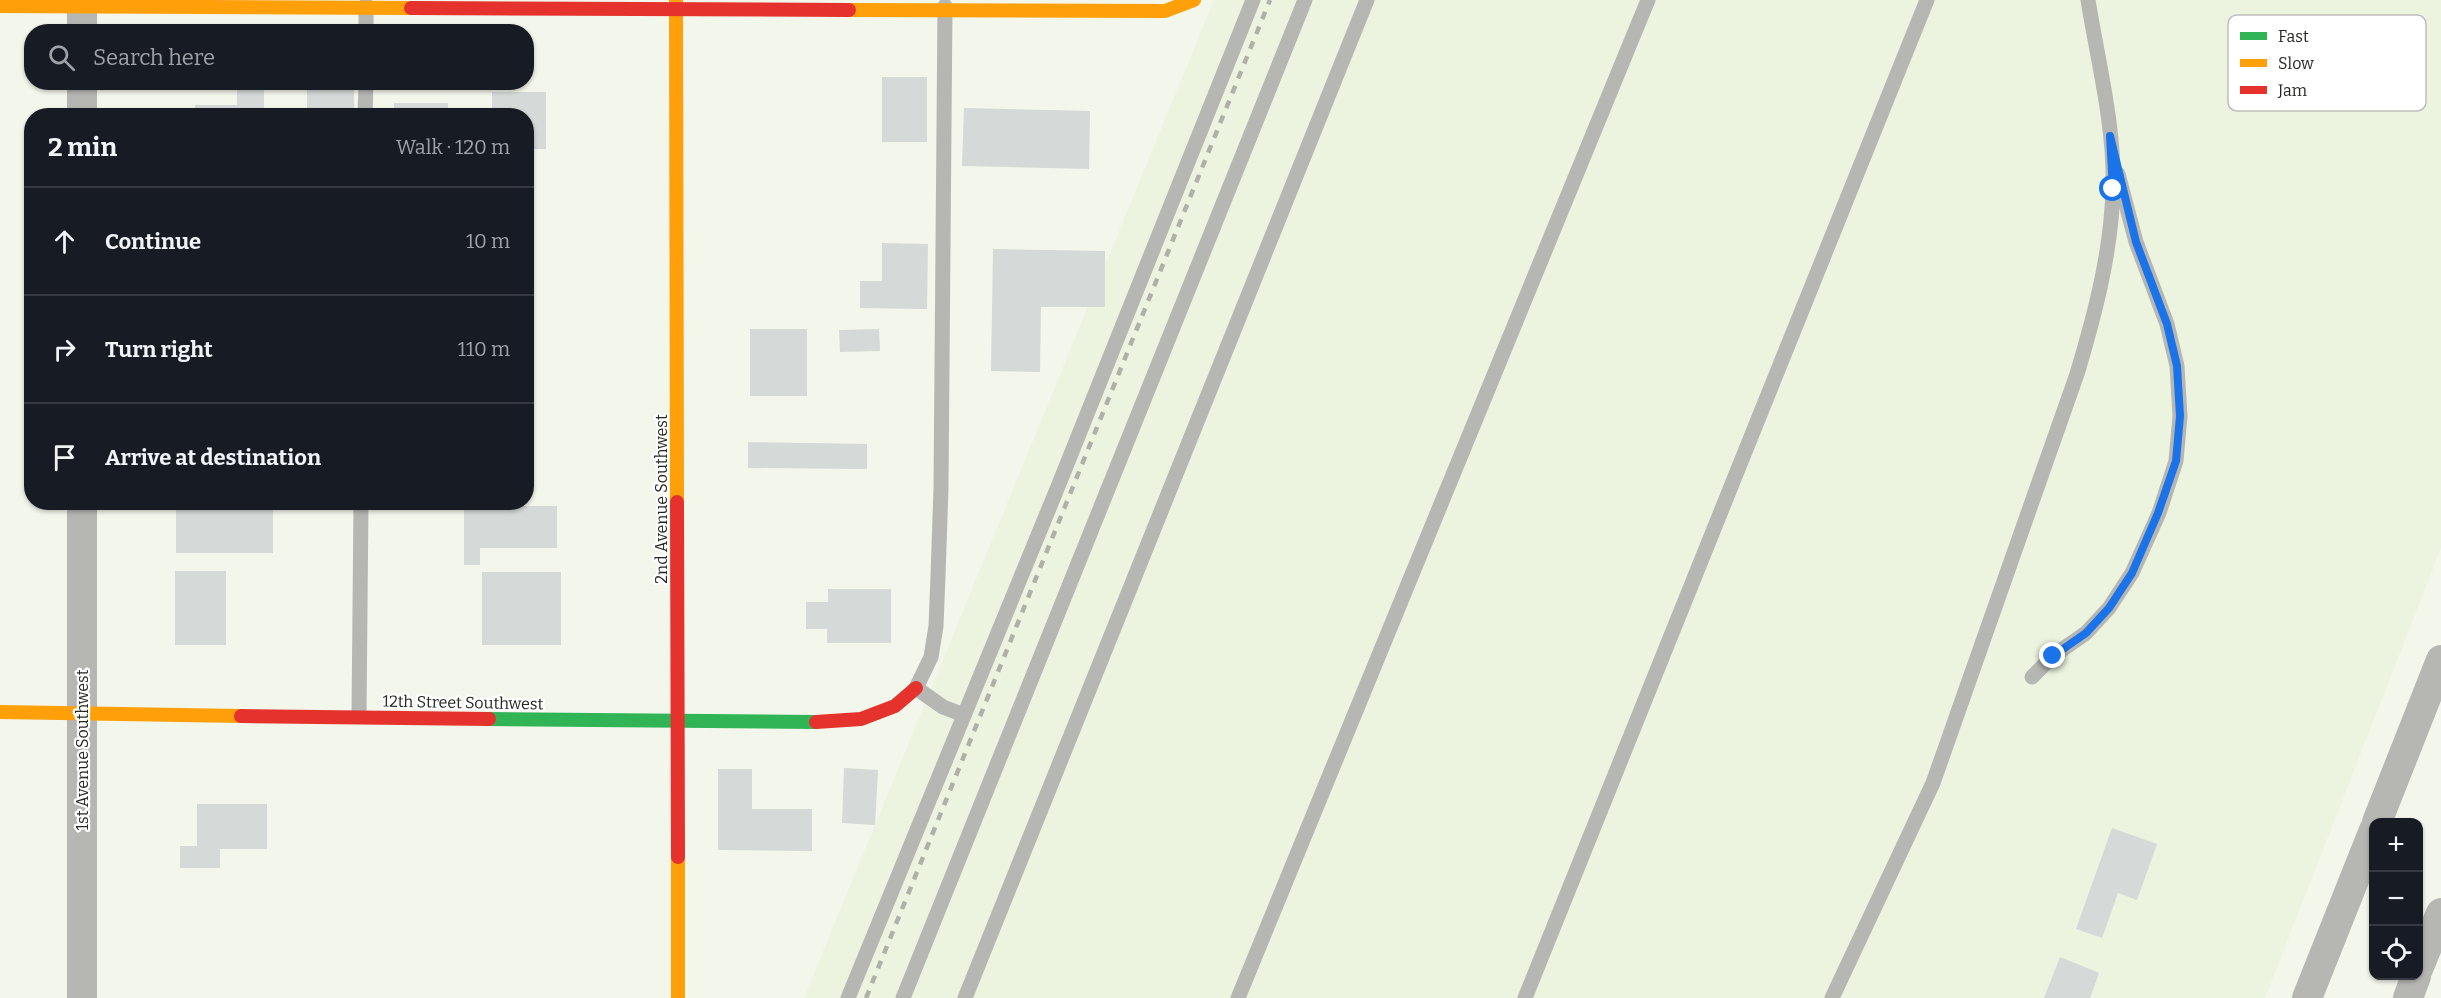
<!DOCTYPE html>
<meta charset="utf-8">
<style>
body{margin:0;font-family:Bitter,serif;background:#20242c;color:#f1f3f6}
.controls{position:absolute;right:18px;bottom:18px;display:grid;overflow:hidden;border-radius:12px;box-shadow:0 2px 4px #0004}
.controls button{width:54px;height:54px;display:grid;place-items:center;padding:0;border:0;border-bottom:2px solid #363941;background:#171b24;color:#f1f3f6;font:30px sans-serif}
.stop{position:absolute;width:18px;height:18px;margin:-14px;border:4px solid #1a73e8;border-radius:50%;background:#fff}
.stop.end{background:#1a73e8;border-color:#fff;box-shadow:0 2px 6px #0008}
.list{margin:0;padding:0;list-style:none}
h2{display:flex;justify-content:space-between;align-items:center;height:78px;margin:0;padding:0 24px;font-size:26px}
h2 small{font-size:20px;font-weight:400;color:#9ea1a6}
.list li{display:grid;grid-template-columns:39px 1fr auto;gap:18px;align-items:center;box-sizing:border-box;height:108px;padding:0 24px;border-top:2px solid #363941}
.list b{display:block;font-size:22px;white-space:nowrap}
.list em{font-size:20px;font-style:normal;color:#9ea1a6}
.icon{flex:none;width:33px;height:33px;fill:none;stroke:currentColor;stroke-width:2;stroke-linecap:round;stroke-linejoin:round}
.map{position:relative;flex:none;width:2441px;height:998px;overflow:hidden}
.search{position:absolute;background:#171b24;box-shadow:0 2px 4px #0004;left:24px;top:24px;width:510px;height:66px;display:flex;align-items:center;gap:15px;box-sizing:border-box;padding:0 21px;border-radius:24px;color:#9ea1a6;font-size:22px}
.panel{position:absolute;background:#171b24;box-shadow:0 2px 4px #0004;left:24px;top:108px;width:510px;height:402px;border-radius:24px}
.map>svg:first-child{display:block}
.built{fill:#ecf3df}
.building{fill:#d5d9d7}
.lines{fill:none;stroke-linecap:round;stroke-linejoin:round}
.lane{stroke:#b6b7b3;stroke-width:15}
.street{stroke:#b6b7b3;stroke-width:30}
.fast{stroke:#30b455;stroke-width:14}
.slow{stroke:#ff9f0a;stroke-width:14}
.jam{stroke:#e5322d;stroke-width:14}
.rail{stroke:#afb0aa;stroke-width:4.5;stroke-dasharray:8 8;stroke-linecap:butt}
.route{stroke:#1a73e8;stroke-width:8}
.labels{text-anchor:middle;stroke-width:4.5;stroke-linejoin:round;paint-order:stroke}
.street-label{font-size:16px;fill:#252720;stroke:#fff}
.key{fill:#fff;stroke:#bebebc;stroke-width:1.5}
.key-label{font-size:16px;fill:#252720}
</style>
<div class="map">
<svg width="2441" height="998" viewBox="0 0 2441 998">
<rect width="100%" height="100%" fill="#f3f6eb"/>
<polygon class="built" points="1214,0 2441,0 2441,548 2265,998 804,998"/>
<g class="building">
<rect x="882" y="77" width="45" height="65"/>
<polygon points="237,82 264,82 264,116 195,116 195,105 237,105"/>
<rect x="307" y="85" width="47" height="31"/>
<polygon points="492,92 546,92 546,149 526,149 526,116 492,116"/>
<rect x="394" y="103" width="54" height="13"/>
<polygon points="964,108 1090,111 1089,169 962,166"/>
<polygon points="882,243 928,244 927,309 860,308 860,281 882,281"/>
<polygon points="993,249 1105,251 1105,307 1041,307 1040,372 991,371"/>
<rect x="750" y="329" width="57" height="67"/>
<polygon points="879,329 880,351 840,352 839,330"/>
<polygon points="748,442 867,444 867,469 748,468"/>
<rect x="176" y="502" width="97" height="51"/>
<polygon points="464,506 557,506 557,548 480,548 480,565 464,565"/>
<rect x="175" y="571" width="51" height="74"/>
<rect x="482" y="572" width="79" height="73"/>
<polygon points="828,589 891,589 891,643 827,643 827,629 806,629 806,602 828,602"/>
<polygon points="844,768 878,770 875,825 842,823"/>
<polygon points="718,769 752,769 752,809 812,809 812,851 718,850"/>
<polygon points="197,804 267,804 267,849 220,849 220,868 180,868 180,846 197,846"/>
<polygon points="2112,828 2157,844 2137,900 2118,893 2102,938 2076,929"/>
<polygon points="2060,957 2099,973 2090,998 2044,998"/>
</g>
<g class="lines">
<g class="lane">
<polyline points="945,6 941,488 938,576 936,626 931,657 916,688 943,707 964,715"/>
<polyline points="366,32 366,5"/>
<polyline points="365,116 366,82"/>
<polyline points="2032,677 2053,656 2086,633 2109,608 2132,573 2159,513 2176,461 2180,416 2177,366 2167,324 2136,242 2118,174"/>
<polyline points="359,716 361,502"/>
<polyline points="848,998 1057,489 1253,0"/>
<polyline points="903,998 1305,0"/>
<polyline points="965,998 1367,0"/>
<polyline points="1238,998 1648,0"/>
<polyline points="1525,998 1927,0"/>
<path d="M1832,998L1933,783L2077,374C2095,314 2111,253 2113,190C2115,127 2098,62 2088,0"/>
</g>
<g class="street">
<polyline points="82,0 82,32"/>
<polyline points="82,82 82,116"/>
<polyline points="82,502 82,998"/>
<polyline points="2377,822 2441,660"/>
<polyline points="2418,969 2441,913"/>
<polyline points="2307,998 2374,830"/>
<polyline points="2408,998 2416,976"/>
</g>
<polyline class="fast" points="489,719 816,722"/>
<g class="slow">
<polyline points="676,0 677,502"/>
<polyline points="0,6 411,8"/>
<polyline points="849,10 1165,11 1194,0"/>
<polyline points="0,712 241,716"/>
<polyline points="678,857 678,998"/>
</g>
<g class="jam">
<polyline points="411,8 849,10"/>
<polyline points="677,502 678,857"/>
<polyline points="241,716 489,719"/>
<polyline points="816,722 861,719 895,706 916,688"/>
</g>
<polyline class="rail" points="866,998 1270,0"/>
</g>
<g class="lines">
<polyline class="route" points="2053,656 2086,633 2109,608 2132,573 2158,513 2176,461 2180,416 2177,366 2167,324 2136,242 2110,136 2113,189"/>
</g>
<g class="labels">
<g class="street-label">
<text transform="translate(661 499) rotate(-90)" y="6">2nd Avenue Southwest</text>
<text transform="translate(463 702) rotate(1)" y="6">12th Street Southwest</text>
<text transform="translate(82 750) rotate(-90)" y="6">1st Avenue Southwest</text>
</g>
</g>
<rect x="2228" y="15" width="198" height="96" rx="9" class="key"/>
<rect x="2240" y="32" width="27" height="8" fill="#30b455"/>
<rect x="2240" y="59" width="27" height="8" fill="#ff9f0a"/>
<rect x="2240" y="86" width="27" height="8" fill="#e5322d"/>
<g class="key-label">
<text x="2278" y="42">Fast</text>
<text x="2278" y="69">Slow</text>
<text x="2278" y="96">Jam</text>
</g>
</svg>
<div class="controls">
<button>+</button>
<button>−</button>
<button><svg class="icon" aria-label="locate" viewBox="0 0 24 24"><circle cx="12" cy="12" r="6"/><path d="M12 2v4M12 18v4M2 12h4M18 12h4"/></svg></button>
</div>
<div class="stop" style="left:2113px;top:189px"></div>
<div class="stop end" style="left:2053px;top:656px"></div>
<div class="search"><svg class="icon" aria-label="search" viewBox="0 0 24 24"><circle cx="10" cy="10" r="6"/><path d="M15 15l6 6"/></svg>Search here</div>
<section class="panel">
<h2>2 min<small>Walk · 120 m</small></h2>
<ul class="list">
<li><svg class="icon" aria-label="ahead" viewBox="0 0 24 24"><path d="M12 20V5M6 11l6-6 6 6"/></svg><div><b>Continue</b></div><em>10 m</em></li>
<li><svg class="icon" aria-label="right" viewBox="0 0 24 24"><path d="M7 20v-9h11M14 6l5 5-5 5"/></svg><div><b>Turn right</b></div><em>110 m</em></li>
<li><svg class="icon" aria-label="arrive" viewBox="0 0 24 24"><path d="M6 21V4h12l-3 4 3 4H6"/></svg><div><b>Arrive at destination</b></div></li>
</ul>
</section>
</div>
